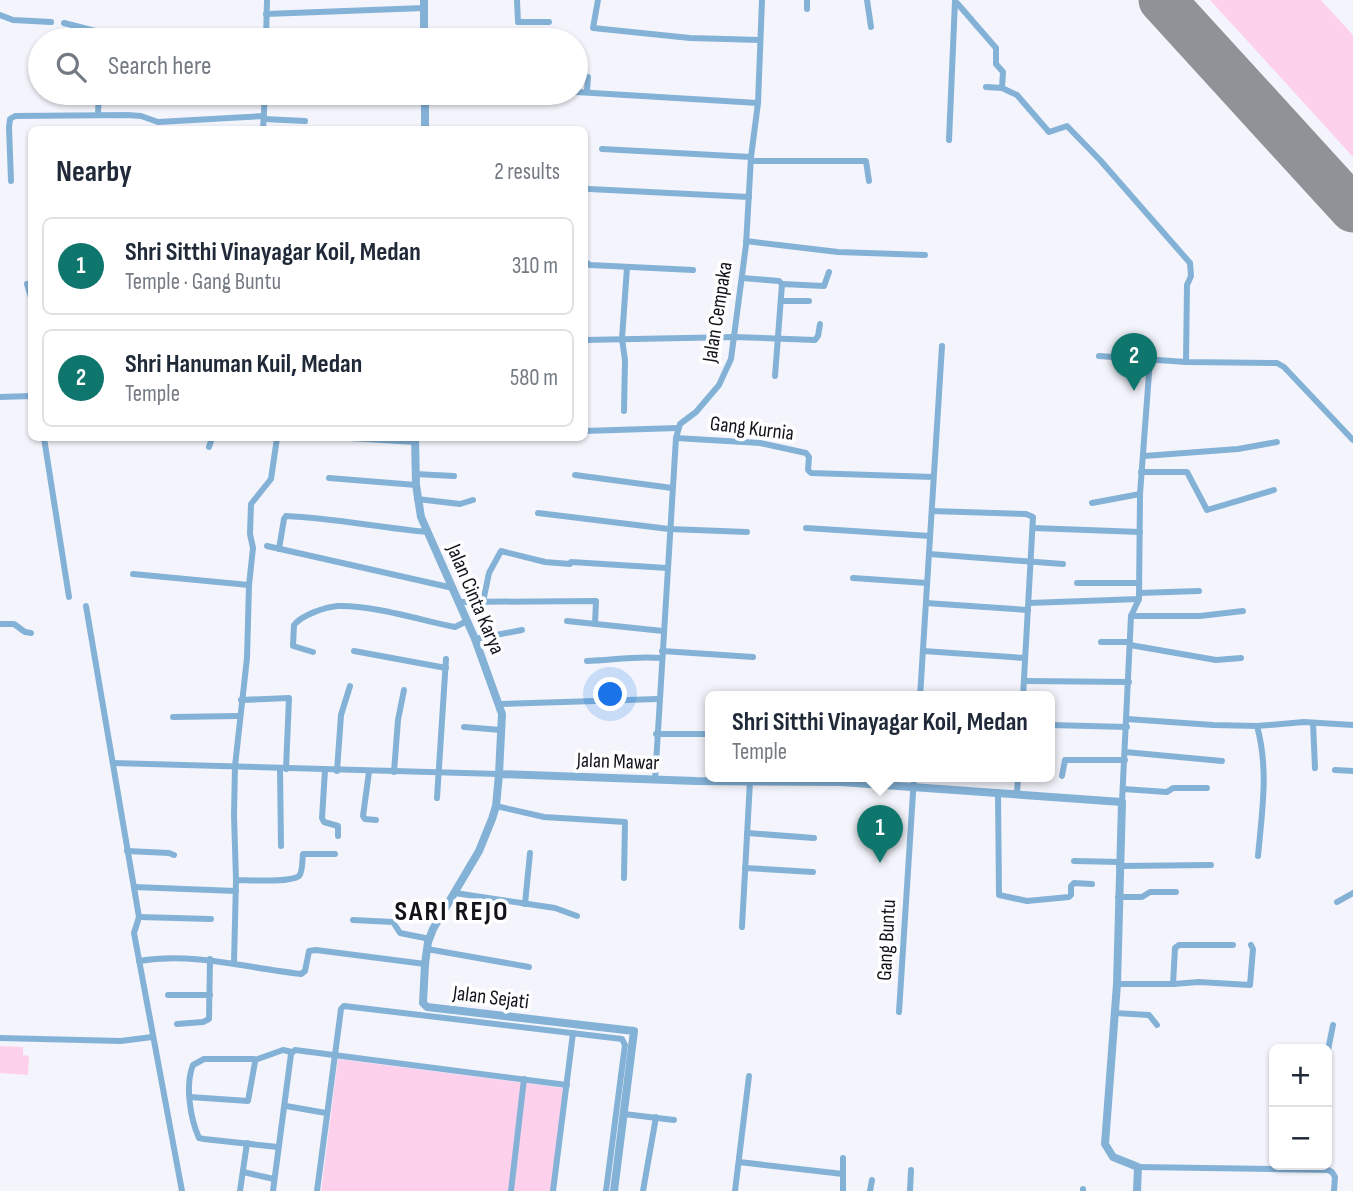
<!DOCTYPE html>
<meta charset="utf-8">
<style>
body{margin:0;font-family:"Sofia Sans Condensed",sans-serif;background:#f6f6f7;color:#1f2937}
.controls{position:absolute;right:21px;bottom:21px;display:grid;overflow:hidden;border-radius:10px;box-shadow:0 2px 5px #0004}
.controls button{width:63px;height:63px;display:grid;place-items:center;padding:0;border:0;border-bottom:2px solid #e0e1e3;background:#fff;color:#1f2937;font:35px sans-serif}
.you{position:absolute;left:611px;top:695px;width:24px;height:24px;margin:-18px;border:5px solid #fff;border-radius:50%;background:#1a73e8;box-shadow:0 0 0 10px #1a73e833}
.badge{display:grid;place-items:center;width:46px;height:46px;border-radius:50%;background:#0f766e;color:#fff;font-size:23px;font-weight:700}
.pin{position:absolute;translate:-50% -58px;filter:drop-shadow(0 2px 4px #0008)}
.pin::after{content:'';position:absolute;top:37px;width:24px;height:21px;background:inherit;clip-path:polygon(0 0,100% 0,50% 100%)}
.popup{position:absolute;left:705px;top:691px;width:350px;height:91px;box-sizing:border-box;display:grid;place-content:center;border-radius:10px;background:#fff;filter:drop-shadow(0 2px 5px #0005);font-size:23px;white-space:nowrap;color:#747a83}
.popup b{font-size:26px;color:#1f2937}
.popup::after{content:'';position:absolute;left:50%;top:100%;margin-left:-14px;border:14px solid transparent;border-top-color:#fff}
.list{margin:0;padding:0;list-style:none}
h2{display:flex;justify-content:space-between;align-items:center;height:91px;margin:0;padding:0 28px;font-size:30px}
h2 small{font-size:23px;font-weight:400;color:#747a83}
.list li{display:grid;grid-template-columns:46px 1fr auto;gap:21px;align-items:center;box-sizing:border-box;height:98px;margin:0 14px 14px;padding:0 14px;border:2px solid #e0e1e3;border-radius:10px}
.list b{display:block;font-size:26px;white-space:nowrap}
.list p{margin:0;font-size:23px;white-space:nowrap;color:#747a83}
.list em{font-size:23px;font-style:normal;color:#747a83}
.icon{flex:none;width:38px;height:38px;fill:none;stroke:currentColor;stroke-width:2;stroke-linecap:round;stroke-linejoin:round}
.map{position:relative;flex:none;width:1353px;height:1191px;overflow:hidden}
.search{position:absolute;background:#fff;box-shadow:0 2px 5px #0004;left:28px;top:28px;width:560px;height:77px;display:flex;align-items:center;gap:18px;box-sizing:border-box;padding:0 24px;border-radius:38px;color:#747a83;font-size:26px}
.panel{position:absolute;background:#fff;box-shadow:0 2px 5px #0004;left:28px;top:126px;width:560px;height:315px;border-radius:10px}
.map>svg:first-child{display:block}
.green{fill:#fdd1eb}
.lines{fill:none;stroke-linecap:round;stroke-linejoin:round}
.runway{stroke:#909298;stroke-width:47}
.minor{stroke:#84b2d7;stroke-width:6}
.tertiary{stroke:#84b2d7;stroke-width:8}
.labels{text-anchor:middle;stroke-width:7;stroke-linejoin:round;paint-order:stroke}
.street-label{font-size:21px;fill:#121419;stroke:#fff}
.district-label{font-size:28px;font-weight:bold;letter-spacing:2px;fill:#121419;stroke:#fff}
</style>
<div class="map">
<svg width="1353" height="1191" viewBox="0 0 1353 1191">
<rect width="100%" height="100%" fill="#f4f5fc"/>
<g class="green">
<polygon points="1210,0 1321,0 1353,35 1353,157"/>
<polygon points="0,1046 23,1047 23,1055 29,1056 28,1075 0,1073"/>
<polygon points="338,1059 564,1088 551,1191 321,1191"/>
</g>
<g class="lines">
<polyline class="runway" points="1162,0 1353,209"/>
<g class="minor">
<polyline points="517,0 518,22 549,22"/>
<polyline points="598,0 593,28 690,38 760,40"/>
<polyline points="807,0 807,9"/>
<polyline points="867,0 871,27"/>
<polyline points="957,3 996,48 996,64 1003,72 1002,88 1017,95 1049,132 1067,126 1100,160 1190,263 1191,276 1187,285 1186,362"/>
<polyline points="266,14 424,8"/>
<polyline points="0,15 13,20 51,22"/>
<polyline points="64,23 119,37 121,40"/>
<polyline points="266,40 267,0"/>
<polyline points="986,87 1002,88"/>
<polyline points="576,92 758,103"/>
<polyline points="587,92 588,77"/>
<polyline points="98,114 99,93"/>
<polyline points="264,119 305,121"/>
<polyline points="263,130 265,93"/>
<polyline points="949,140 955,1"/>
<polyline points="602,149 751,157"/>
<polyline points="751,161 866,161 869,181"/>
<polyline points="11,181 9,127 10,119 15,116 127,115 141,116 158,122 264,116"/>
<polyline points="589,189 749,197"/>
<polyline points="746,241 838,252 925,255"/>
<polyline points="584,261 590,265 693,270"/>
<polyline points="742,278 779,281 782,284"/>
<polyline points="27,284 32,301"/>
<polyline points="782,301 809,301"/>
<polyline points="584,340 735,337 815,340 818,336 820,324"/>
<polyline points="1099,356 1186,362 1277,363 1284,367 1353,440"/>
<polyline points="775,376 782,284 824,286 829,272"/>
<polyline points="0,397 32,396"/>
<polyline points="624,411 625,360 622,339 627,267"/>
<polyline points="584,431 678,428"/>
<polyline points="44,438 69,597"/>
<polyline points="314,438 326,438"/>
<polyline points="350,438 415,442"/>
<polyline points="676,438 760,443 806,453 809,457 808,470 811,473 933,477"/>
<polyline points="209,447 212,438"/>
<polyline points="1144,456 1238,449 1277,442"/>
<polyline points="1141,472 1187,472 1207,510 1274,490"/>
<polyline points="415,474 454,476"/>
<polyline points="575,475 672,488"/>
<polyline points="329,478 416,485"/>
<polyline points="417,499 460,504 473,500"/>
<polyline points="1092,503 1140,494"/>
<polyline points="932,511 1026,514 1033,517 1023,697"/>
<polyline points="538,513 669,529 747,532"/>
<polyline points="806,528 930,536"/>
<polyline points="1033,528 1140,532"/>
<polyline points="267,546 453,588"/>
<path d="M279,549L284,519L286,516C334,518 381,528 428,532"/>
<polyline points="929,554 1063,564"/>
<polyline points="133,574 249,585"/>
<polyline points="853,578 927,583"/>
<polyline points="1077,583 1139,583"/>
<polyline points="1139,593 1199,591"/>
<polyline points="458,602 596,601 595,624"/>
<polyline points="483,602 489,573 501,551 545,562 570,564 571,562 667,568"/>
<polyline points="926,603 1028,610"/>
<polyline points="1029,603 1139,599"/>
<polyline points="86,606 139,917 134,933 182,1191"/>
<polyline points="1131,616 1200,616 1243,611"/>
<polyline points="567,621 663,631"/>
<polyline points="0,624 14,624 25,632 31,633"/>
<polyline points="475,639 522,630"/>
<polyline points="1101,642 1130,642"/>
<polyline points="1130,645 1216,660 1241,658"/>
<polyline points="354,651 446,668"/>
<polyline points="662,651 753,657"/>
<polyline points="923,651 1025,658"/>
<path d="M313,652L293,646L294,625C302,615 325,607 338,606C372,605 420,620 455,627L467,621"/>
<path d="M587,661C613,660 635,656 661,658"/>
<polyline points="1024,681 1129,682"/>
<polyline points="920,696 934,697"/>
<polyline points="920,697 942,346"/>
<polyline points="241,700 289,698 286,769"/>
<polyline points="500,704 658,699"/>
<polyline points="173,717 239,716"/>
<polyline points="1127,719 1213,725 1257,726 1304,722 1353,725"/>
<polyline points="1313,723 1315,768"/>
<polyline points="1050,725 1127,727"/>
<path d="M1257,726C1269,769 1262,812 1258,856"/>
<polyline points="464,727 501,730"/>
<polyline points="656,734 704,734"/>
<polyline points="1125,752 1222,761"/>
<polyline points="113,763 499,774"/>
<polyline points="280,768 281,846"/>
<polyline points="325,770 322,818 324,822 338,826 338,836"/>
<polyline points="1335,770 1353,771"/>
<polyline points="337,771 341,715 350,686"/>
<polyline points="369,772 363,816 365,819 376,820"/>
<polyline points="394,772 398,720 404,690"/>
<polyline points="1062,776 1065,760 1125,760"/>
<polyline points="655,780 676,438 680,424 696,412 719,385 731,359 746,245 751,157 758,103 762,0"/>
<polyline points="1123,789 1167,792 1173,788 1207,788"/>
<polyline points="998,792 999,895 1027,901 1069,897 1071,895 1071,886 1074,883 1092,884"/>
<polyline points="1017,794 1018,777"/>
<polyline points="437,798 446,659"/>
<polyline points="1122,802 1131,616 1139,599 1140,494 1150,360"/>
<polyline points="496,806 544,817 625,822 624,878"/>
<polyline points="747,833 814,838"/>
<polyline points="127,851 169,853 174,855"/>
<polyline points="1074,861 1119,862"/>
<polyline points="1119,866 1211,865"/>
<polyline points="745,868 813,872"/>
<path d="M236,880C249,880 289,883 299,876C303,872 302,860 303,854H335"/>
<polyline points="134,887 236,891"/>
<polyline points="455,893 555,908 577,916"/>
<polyline points="1118,897 1142,897 1150,892 1176,892"/>
<polyline points="1337,902 1353,893"/>
<polyline points="525,904 530,853"/>
<polyline points="139,917 211,919"/>
<polyline points="353,920 393,922 400,933 430,939"/>
<polyline points="742,927 750,781"/>
<polyline points="427,949 529,967"/>
<path d="M139,961C194,952 246,968 301,974L305,971L309,951L316,950L425,964"/>
<polyline points="234,963 236,880 234,815 235,766 247,658 249,585 253,548 250,534 251,504 271,479 277,438"/>
<polyline points="1117,984 1173,984 1175,948 1179,945 1233,945"/>
<polyline points="1173,984 1199,982 1250,985 1253,949 1251,945"/>
<polyline points="168,995 210,995"/>
<polyline points="899,1012 914,777"/>
<polyline points="1115,1013 1149,1015 1157,1025"/>
<polyline points="177,1024 203,1022 209,1019 210,959"/>
<polyline points="0,1038 121,1041 152,1037"/>
<polyline points="1327,1055 1333,1025"/>
<polyline points="255,1060 283,1050 292,1052"/>
<path d="M190,1097L248,1101L255,1062L254,1059H204L193,1065C185,1085 190,1118 199,1138L204,1139L278,1147"/>
<polyline points="286,1106 326,1113"/>
<polyline points="624,1114 674,1120"/>
<polyline points="739,1162 843,1174"/>
<polyline points="1138,1167 1328,1170 1332,1172 1335,1177 1334,1191"/>
<polyline points="243,1172 274,1179"/>
<polyline points="240,1191 247,1143"/>
<polyline points="273,1191 291,1054 295,1050 567,1085"/>
<polyline points="317,1191 341,1009 344,1006 622,1039 625,1045 606,1191"/>
<polyline points="511,1191 524,1079"/>
<polyline points="553,1191 573,1033"/>
<polyline points="643,1191 656,1117"/>
<polyline points="735,1191 749,1076"/>
<polyline points="843,1191 843,1158"/>
<polyline points="870,1191 872,1180"/>
<polyline points="910,1191 911,1170"/>
<polyline points="1083,1191 1083,1189"/>
</g>
<g class="tertiary">
<polyline points="424,0 424,40"/>
<polyline points="425,130 425,93"/>
<polyline points="415,438 416,485 421,517 475,639 502,714 499,774 496,806 492,819 479,851 433,929 428,942 425,964 423,1003 427,1007 634,1031 614,1191"/>
<polyline points="499,774 696,781 841,782 1122,802 1117,984 1105,1144 1113,1157 1138,1167 1137,1191"/>
</g>
</g>
<g class="labels">
<g class="street-label">
<text transform="translate(717 312) rotate(-81)" y="7">Jalan Cempaka</text>
<text transform="translate(752 428) rotate(7)" y="7">Gang Kurnia</text>
<text transform="translate(476 599) rotate(67)" y="7">Jalan Cinta Karya</text>
<text transform="translate(618 761) rotate(2)" y="7">Jalan Mawar</text>
<text transform="translate(886 940) rotate(-87)" y="7">Gang Buntu</text>
<text transform="translate(491 997) rotate(7)" y="7">Jalan Sejati</text>
</g>
<g class="district-label">
<text x="452" y="920">SARI REJO</text>
</g>
</g>
</svg>
<div class="controls">
<button>+</button>
<button>−</button>
</div>
<div class="you"></div>
<div class="pin badge" style="left:880px;top:863px">1</div>
<div class="popup"><b>Shri Sitthi Vinayagar Koil, Medan</b>Temple</div>
<div class="pin badge" style="left:1134px;top:391px">2</div>
<div class="search"><svg class="icon" aria-label="search" viewBox="0 0 24 24"><circle cx="10" cy="10" r="6"/><path d="M15 15l6 6"/></svg>Search here</div>
<section class="panel">
<h2>Nearby<small>2 results</small></h2>
<ul class="list">
<li><span class="badge">1</span><div><b>Shri Sitthi Vinayagar Koil, Medan</b><p>Temple · Gang Buntu</p></div><em>310 m</em></li>
<li><span class="badge">2</span><div><b>Shri Hanuman Kuil, Medan</b><p>Temple</p></div><em>580 m</em></li>
</ul>
</section>
</div>
